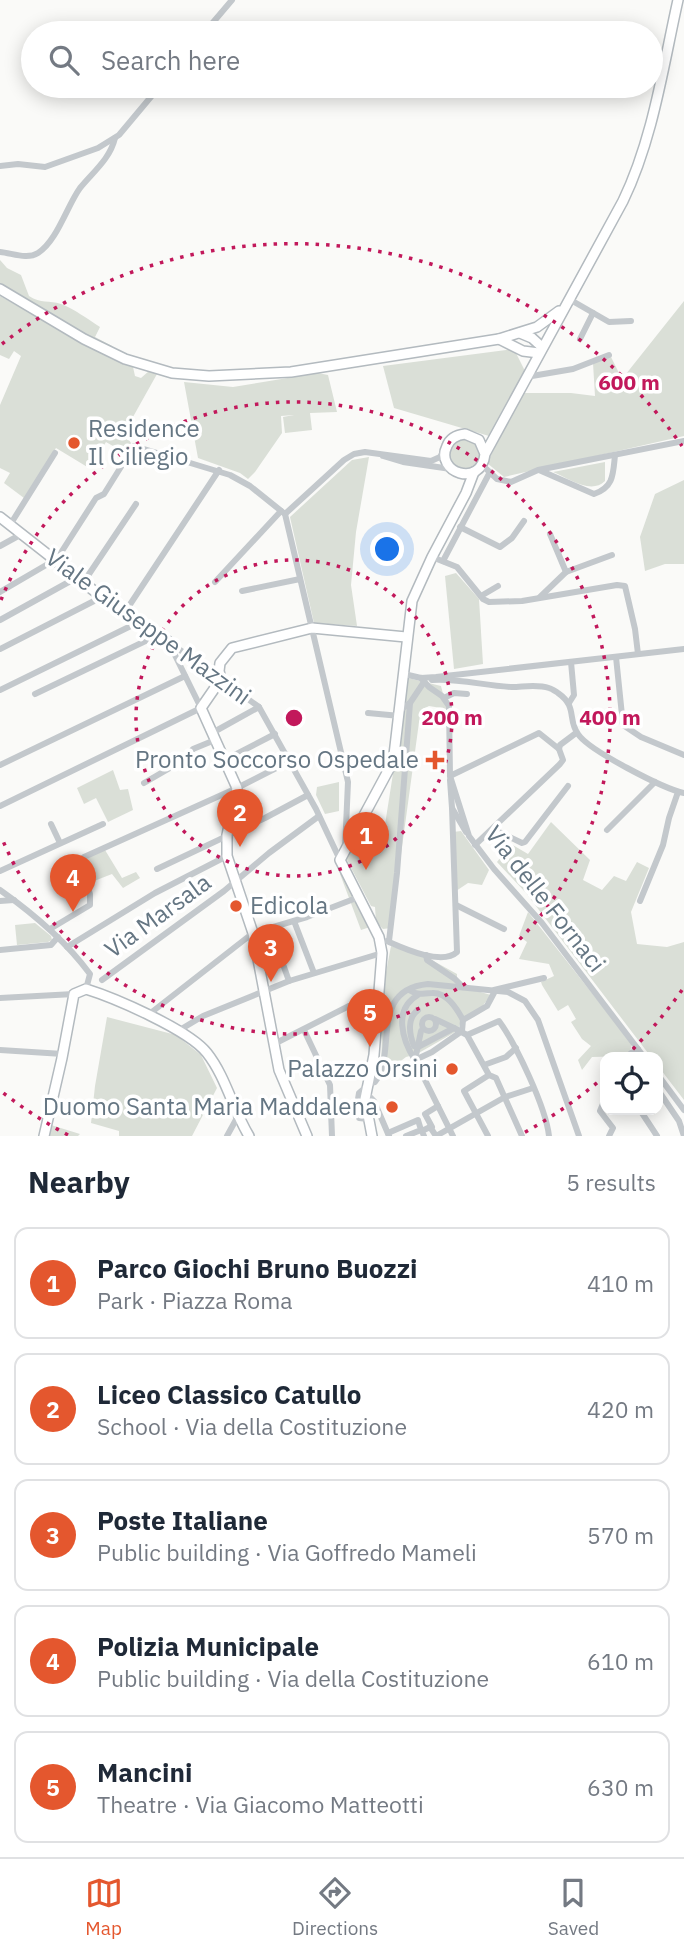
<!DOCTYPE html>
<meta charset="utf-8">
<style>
body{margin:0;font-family:"IBM Plex Sans",sans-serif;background:#f2f2f3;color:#1f2937}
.controls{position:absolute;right:21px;bottom:21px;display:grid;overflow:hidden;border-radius:14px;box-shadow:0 4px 18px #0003}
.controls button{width:63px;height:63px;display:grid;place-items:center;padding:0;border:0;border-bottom:2px solid #e0e1e3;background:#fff;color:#1f2937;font:35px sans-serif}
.you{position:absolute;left:388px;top:550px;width:24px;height:24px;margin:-18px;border:5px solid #fff;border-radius:50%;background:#1a73e8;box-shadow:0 0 0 10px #1a73e833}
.badge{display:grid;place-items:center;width:46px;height:46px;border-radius:50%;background:#e4572e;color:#fff;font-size:23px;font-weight:700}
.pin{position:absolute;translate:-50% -58px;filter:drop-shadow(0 2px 4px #0008)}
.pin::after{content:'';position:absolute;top:37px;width:24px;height:21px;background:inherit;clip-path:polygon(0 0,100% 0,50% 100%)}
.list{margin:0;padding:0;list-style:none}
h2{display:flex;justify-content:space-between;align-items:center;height:91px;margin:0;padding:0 28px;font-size:30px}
h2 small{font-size:23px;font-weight:400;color:#747a83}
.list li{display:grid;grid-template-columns:46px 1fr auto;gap:21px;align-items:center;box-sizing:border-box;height:112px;margin:0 14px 14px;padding:0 14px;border:2px solid #e0e1e3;border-radius:14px}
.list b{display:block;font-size:26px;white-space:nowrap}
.list p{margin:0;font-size:23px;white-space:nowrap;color:#747a83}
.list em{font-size:23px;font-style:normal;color:#747a83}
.icon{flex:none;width:38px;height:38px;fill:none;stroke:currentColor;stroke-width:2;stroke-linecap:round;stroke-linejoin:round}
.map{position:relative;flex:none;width:684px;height:1136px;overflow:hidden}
.search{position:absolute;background:#fff;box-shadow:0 4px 18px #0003;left:21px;right:21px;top:21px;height:77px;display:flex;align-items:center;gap:18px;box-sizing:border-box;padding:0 24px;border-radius:38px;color:#747a83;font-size:26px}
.sheet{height:721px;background:#fff}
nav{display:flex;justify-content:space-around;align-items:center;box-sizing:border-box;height:98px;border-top:2px solid #e0e1e3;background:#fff;font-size:19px;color:#747a83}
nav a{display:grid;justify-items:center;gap:4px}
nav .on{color:#e4572e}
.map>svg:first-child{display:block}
.green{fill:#dadfd7}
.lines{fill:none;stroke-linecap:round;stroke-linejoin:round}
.secondary-casing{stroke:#b3babf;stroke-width:12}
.street{stroke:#c3c8cc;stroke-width:6}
.secondary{stroke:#fff;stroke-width:9}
.ring{fill:none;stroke:#c2185b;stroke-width:3.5;stroke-dasharray:3.5 7}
.poi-dot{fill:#e4572e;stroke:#fff;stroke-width:2.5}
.labels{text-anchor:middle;stroke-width:7;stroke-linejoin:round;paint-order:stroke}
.poi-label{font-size:24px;fill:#657683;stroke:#fff;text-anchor:end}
.street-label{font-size:24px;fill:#657683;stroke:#fff}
.centre{fill:#c2185b;stroke:#fff;stroke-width:3.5}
.ring-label{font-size:21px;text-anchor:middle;font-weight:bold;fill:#c2185b;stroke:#fff;stroke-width:7;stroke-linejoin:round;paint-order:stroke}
</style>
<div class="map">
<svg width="684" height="1136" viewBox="0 0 684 1136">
<rect width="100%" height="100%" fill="#fafaf8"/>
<g class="green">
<path d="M0,260L7,268L21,275L29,296C41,304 49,300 61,304C74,309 88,319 100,327L95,337L112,346L108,348L0,287Z"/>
<polygon points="0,296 89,346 133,367 135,376 141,378 149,371 157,374 124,433 131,443 125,453 106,442 89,468 56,448 24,498 4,483 10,473 0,468 0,405 21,356 14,351 9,359 0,355"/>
<polygon points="684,301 684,436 504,477 487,463 522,393 571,393 595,396 593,363 611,357 622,379"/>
<polygon points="514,349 525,371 489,436 394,408 383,366"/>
<polygon points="318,373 328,375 337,412 310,413 312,430 285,433 283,417 294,415 281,416 282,433 255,472 248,479 240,473 198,458 184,382 233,387"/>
<circle cx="465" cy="454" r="16"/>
<polygon points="369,457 356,532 351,585 357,626 314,623 290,517 352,460"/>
<path d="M605,462V481C591,495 568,478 553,472Z"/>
<polygon points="684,480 684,564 665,564 645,571 640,537 655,494"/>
<polygon points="456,573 479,599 483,664 454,669 445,576"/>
<polygon points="408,678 441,686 447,709 429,706 423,709 420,715 391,928 383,929 376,922 375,907 371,906 346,858 363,826 384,831"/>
<polygon points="113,770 120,790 128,789 133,810 108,822 96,798 84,804 77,788"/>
<polygon points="339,782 339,811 325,814 316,795 317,787"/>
<polygon points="551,822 590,860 583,880 602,890 614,876 626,881 637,862 649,868 631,912 637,944 667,947 684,942 684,1100 658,1066 658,1057 651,1057 526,893 497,862 511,844 528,854"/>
<polygon points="461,831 489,870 482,885 468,883 456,891 453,832"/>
<polygon points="105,850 122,878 136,872 140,878 123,888 112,874 89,883 84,867 86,859"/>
<polygon points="340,874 345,874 370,927 361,930"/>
<polygon points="528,912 632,1044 629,1056 592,1057 582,1070 578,1060 591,1046 582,1039 571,1022 576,1019 568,1005 558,1011 542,985 541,982 554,976 549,964 519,959 527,942 519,936"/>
<polygon points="35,923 51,936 52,940 48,942 17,945 15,925"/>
<polygon points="391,946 430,959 457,974 457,978 463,987 491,995 481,1008 460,1024 457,1031 417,1054 406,1057 381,1076 383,988"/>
<polygon points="107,1017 176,1035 201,1055 217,1088 192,1136 119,1136 119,1131 91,1123 95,1086"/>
<polygon points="51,1125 80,1134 78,1136 49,1136"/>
</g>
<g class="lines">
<g class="secondary-casing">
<g id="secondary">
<polyline points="0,289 84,339 125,359 172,373 209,376 291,372 499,339 537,327 559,311"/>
<polyline points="520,333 532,338 542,347"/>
<polyline points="499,339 523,351 539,353"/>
<path d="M485,454L479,440L465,434C457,435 450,438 447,446C434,472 481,489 485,454L623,201C653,139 663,67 678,0"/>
<polyline points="0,517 107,601 168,641"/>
<path d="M44,1136L62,1058L74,994L86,989C115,998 189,1030 207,1053C226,1077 233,1110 249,1136"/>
<polyline points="307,1136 279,1070 253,933 227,856 227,835 237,788 201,708 221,679 219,671 220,663 232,648 312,628 406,637"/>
<polyline points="372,1136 365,1099 374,1055 382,953 379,937 340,860 389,769 394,755 412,601 432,557 466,493 474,472"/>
</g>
</g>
<g class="street">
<polyline points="204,33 232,0"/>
<polyline points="0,166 18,164 45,167 98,148 119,135 160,86"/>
<path d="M0,252C12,253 27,260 38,253C57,241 67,206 80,188C93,172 110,159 115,138"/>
<polyline points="569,299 609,322 631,321"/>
<polyline points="580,339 593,313"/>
<polyline points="526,377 573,369 609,355"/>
<polyline points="383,456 403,462 451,469"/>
<polyline points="482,465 497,479 511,482 538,470 684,441"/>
<path d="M539,470L594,494C614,487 613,474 615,455"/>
<polyline points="285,514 344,460 354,454 365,452 431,461 440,457 444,451"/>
<polyline points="10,525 55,453"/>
<polyline points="460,527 500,547 512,538 524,521"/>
<polyline points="0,546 20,535"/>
<polyline points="432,557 457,567 483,599 489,602 522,601 617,585 625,586 635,629 638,654"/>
<polyline points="443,561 490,472"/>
<polyline points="55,562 96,498 104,494 134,446 230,475 250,486 285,514 348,782 345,849"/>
<polyline points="566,572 612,555"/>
<polyline points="215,582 281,511"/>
<polyline points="83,583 136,504"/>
<polyline points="242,591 300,579"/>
<polyline points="0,592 53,561"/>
<polyline points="481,596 498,586"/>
<polyline points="540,597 566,572 550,534"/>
<polyline points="125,612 219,470"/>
<polyline points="0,620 76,578"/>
<polyline points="169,642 259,707 316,809 340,860"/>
<polyline points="0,649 94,601 100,596"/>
<polyline points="616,657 623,725 641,737 684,755"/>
<polyline points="404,674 421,678 436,677 684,649"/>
<polyline points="421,678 429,687 442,696 449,706 450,776 469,836 494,869 542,923 644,1057"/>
<path d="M432,680C459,678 485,686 512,687C523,687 537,684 549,688C550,688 557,692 558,693C578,707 567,719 578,734C588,750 664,789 684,793"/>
<polyline points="0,690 139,622"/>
<polyline points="35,694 158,635"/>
<polyline points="444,698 454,693 467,694"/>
<polyline points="569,703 574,695 571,662"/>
<polyline points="400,710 410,703 424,682"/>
<polyline points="368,713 400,716"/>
<polyline points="212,733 259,707"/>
<polyline points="225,760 275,734"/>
<polyline points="0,765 185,676"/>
<polyline points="450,776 539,733 559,749"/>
<polyline points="450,780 452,808 466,832"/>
<polyline points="144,783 187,758 193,749 215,740"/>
<polyline points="0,806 201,708 168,641"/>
<polyline points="51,824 60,843"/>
<polyline points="493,829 522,843 525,842 568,786"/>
<polyline points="607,830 655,782"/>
<polyline points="475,845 560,764 563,760 559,749 560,745 576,733"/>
<polyline points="157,869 265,818 308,795"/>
<polyline points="0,871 103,824"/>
<path d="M0,890C34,914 65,940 90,974L86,989"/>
<polyline points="0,901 14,900"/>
<polyline points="640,901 663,845 669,818 678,792"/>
<polyline points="456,905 504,929"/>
<polyline points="294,921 314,973"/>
<polyline points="270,928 289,981"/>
<polyline points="50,929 90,905 90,894 80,861 84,857 237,788 290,761"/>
<path d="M387,941C403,948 442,966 457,952L452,808"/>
<polyline points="389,941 397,873 410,703"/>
<polyline points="67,947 155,893 227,856"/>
<polyline points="0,950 51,945 58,937"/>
<polyline points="426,955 427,960 455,979 463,987"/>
<polyline points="102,980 224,891 269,853 319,816"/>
<path d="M409,990C419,996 422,993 432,993C447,992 457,1009 463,1020L462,1031L432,1052L415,1060C402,1040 393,1009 418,995"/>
<polyline points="494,990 544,978"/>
<polyline points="0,998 74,994"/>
<path d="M418,1010C407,1018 409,1034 414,1046L418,1047L454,1028L467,1035L489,1075L496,1078L522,1136"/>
<polyline points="148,1015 253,933 307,917 359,897"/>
<circle cx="429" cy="1024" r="7"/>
<polyline points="435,1019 454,1028"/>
<polyline points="463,1020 487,1006 495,991"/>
<polyline points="304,1030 330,1085 332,1136"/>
<polyline points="178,1031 203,1016 289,981 382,953"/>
<polyline points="421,1031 415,1060 453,1136"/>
<path d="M467,1035L499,1021C516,1044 546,1108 549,1136"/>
<polyline points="274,1044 349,1006 379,1004"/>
<polyline points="0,1050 63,1054"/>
<polyline points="633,1057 631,1053 638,1049"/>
<polyline points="484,1065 506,1057 516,1048"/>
<polyline points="658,1075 684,1110"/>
<path d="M367,1084L375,1082C398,1053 368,990 428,984L508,992L525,1001L538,1020L579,1136"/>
<polyline points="366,1087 359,1093 357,1105 359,1118 368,1119"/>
<polyline points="658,1090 679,1121 684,1136"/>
<polyline points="366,1093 374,1101 389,1136"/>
<polyline points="605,1099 600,1111 613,1128 609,1136"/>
<polyline points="640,1110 657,1136"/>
<polyline points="432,1127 425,1114 438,1106"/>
<polyline points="388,1133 418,1120 421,1130 406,1136"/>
<polyline points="227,1136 238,1116"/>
<polyline points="424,1136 422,1131 430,1127 436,1136 505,1097 533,1088"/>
<polyline points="488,1136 464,1091 489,1075"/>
</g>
<use href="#secondary" class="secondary"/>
</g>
<g class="ring">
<circle cx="294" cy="718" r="158"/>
<path d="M1 600A316 316 0 1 1 1 836"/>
<path d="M682 990A474 474 0 0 1 626 1056M605 1076A474 474 0 0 1 520 1135M68 1135A474 474 0 0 1 2 1092M2 344A474 474 0 0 1 682 446"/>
</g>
<g class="poi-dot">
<circle cx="74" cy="443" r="7"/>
<path d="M431.5 749.5h7v7h7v7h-7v7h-7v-7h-7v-7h7z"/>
<circle cx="236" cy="906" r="7"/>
<circle cx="452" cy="1069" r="7"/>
<circle cx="392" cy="1107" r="7"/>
</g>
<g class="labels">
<g class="poi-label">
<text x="88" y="437" text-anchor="start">Residence<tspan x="88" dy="28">Il Ciliegio</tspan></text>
<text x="419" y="768">Pronto Soccorso Ospedale</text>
<text x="250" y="914" text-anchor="start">Edicola</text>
<text x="438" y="1077">Palazzo Orsini</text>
<text x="378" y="1115">Duomo Santa Maria Maddalena</text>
</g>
<g class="street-label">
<text transform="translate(148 627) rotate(36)" y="8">Viale Giuseppe Mazzini</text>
<text transform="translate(545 899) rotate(52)" y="8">Via delle Fornaci</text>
<text transform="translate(158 916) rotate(-36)" y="8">Via Marsala</text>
</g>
</g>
<circle cx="294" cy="718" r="10" class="centre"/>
<g class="ring-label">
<text x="629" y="390">600 m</text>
<text x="452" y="725">200 m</text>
<text x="610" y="725">400 m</text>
</g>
</svg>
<div class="controls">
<button><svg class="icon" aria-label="locate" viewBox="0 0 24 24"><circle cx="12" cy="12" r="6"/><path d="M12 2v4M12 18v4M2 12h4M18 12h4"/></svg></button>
</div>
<div class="you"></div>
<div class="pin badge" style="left:366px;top:870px">1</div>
<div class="pin badge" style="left:240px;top:847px">2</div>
<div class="pin badge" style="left:271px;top:982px">3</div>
<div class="pin badge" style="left:73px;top:912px">4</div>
<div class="pin badge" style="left:370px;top:1047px">5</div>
<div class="search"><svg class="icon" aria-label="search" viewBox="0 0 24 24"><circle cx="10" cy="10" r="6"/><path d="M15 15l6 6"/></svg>Search here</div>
</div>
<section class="sheet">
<h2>Nearby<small>5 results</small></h2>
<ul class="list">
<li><span class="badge">1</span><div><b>Parco Giochi Bruno Buozzi</b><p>Park · Piazza Roma</p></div><em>410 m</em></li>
<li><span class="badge">2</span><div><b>Liceo Classico Catullo</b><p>School · Via della Costituzione</p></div><em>420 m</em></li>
<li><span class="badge">3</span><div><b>Poste Italiane</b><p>Public building · Via Goffredo Mameli</p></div><em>570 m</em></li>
<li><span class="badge">4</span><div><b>Polizia Municipale</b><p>Public building · Via della Costituzione</p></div><em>610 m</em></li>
<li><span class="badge">5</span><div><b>Mancini</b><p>Theatre · Via Giacomo Matteotti</p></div><em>630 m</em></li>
</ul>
</section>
<nav>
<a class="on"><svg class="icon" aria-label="map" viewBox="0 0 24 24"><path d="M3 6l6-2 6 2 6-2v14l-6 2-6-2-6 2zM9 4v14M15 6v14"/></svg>Map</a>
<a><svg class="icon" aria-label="directions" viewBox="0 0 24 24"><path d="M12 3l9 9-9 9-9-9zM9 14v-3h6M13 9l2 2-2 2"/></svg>Directions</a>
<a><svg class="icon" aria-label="saved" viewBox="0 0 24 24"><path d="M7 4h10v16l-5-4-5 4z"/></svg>Saved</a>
</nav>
